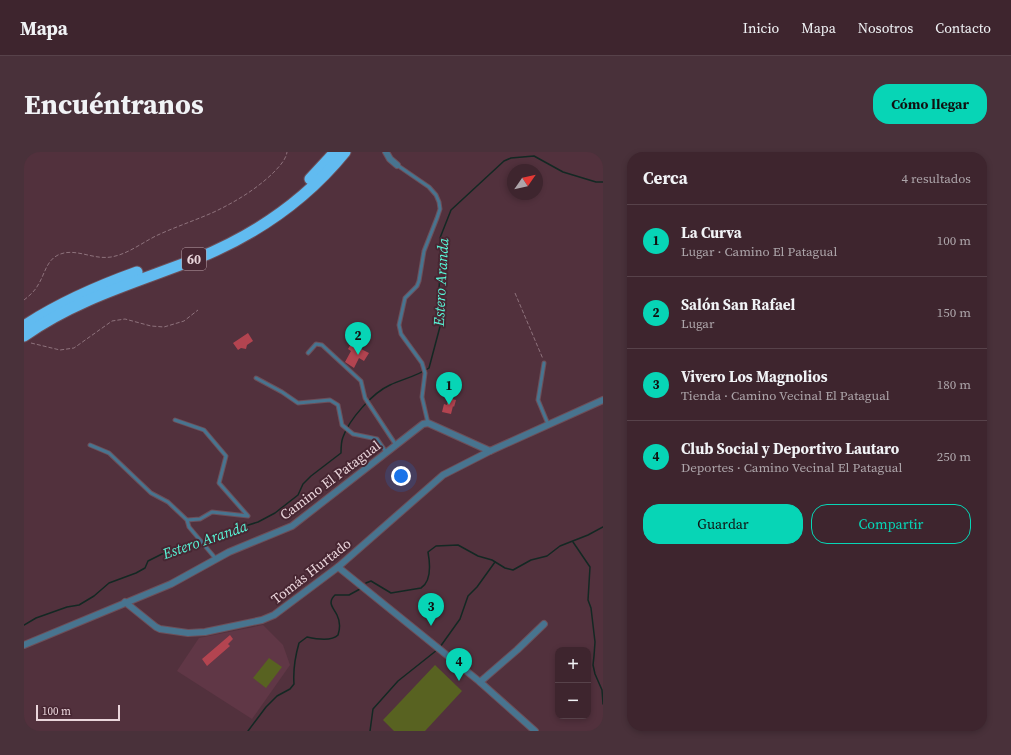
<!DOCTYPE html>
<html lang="es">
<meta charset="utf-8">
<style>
body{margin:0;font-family:"Source Serif 4",serif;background:#49313a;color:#f1f3f6}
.controls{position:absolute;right:12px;bottom:12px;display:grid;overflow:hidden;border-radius:8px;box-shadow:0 2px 6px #0003}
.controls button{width:36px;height:36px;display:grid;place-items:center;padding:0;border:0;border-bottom:1px solid #57424a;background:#3e252e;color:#f1f3f6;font:20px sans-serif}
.compass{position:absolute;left:483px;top:12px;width:36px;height:36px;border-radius:50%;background:#3e252e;box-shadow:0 2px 6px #0003;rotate:56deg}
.scale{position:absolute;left:12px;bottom:10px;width:84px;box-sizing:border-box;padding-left:4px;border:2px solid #ead5db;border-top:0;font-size:11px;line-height:14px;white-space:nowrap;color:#ead5db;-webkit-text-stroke:3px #472632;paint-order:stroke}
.you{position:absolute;left:377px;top:324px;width:14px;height:14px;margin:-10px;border:3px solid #fff;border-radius:50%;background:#1a73e8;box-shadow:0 0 0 6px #1a73e833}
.badge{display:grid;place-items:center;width:26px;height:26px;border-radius:50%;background:#07d5b6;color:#111;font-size:13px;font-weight:700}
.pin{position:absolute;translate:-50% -33px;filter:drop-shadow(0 1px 2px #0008)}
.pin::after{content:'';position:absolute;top:21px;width:14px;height:12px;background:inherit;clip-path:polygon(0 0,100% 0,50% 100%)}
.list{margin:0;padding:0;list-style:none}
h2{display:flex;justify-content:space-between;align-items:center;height:52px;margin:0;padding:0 16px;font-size:17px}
h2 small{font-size:13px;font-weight:400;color:#ada5aa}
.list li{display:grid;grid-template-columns:26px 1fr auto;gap:12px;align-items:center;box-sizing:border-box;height:72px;padding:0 16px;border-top:1px solid #57424a}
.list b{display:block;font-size:15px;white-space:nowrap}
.list p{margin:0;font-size:13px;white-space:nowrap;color:#ada5aa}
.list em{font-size:13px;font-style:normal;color:#ada5aa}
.actions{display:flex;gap:8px;padding:12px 16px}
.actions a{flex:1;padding:9px 0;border:1px solid #07d5b6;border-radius:16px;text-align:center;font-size:14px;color:#07d5b6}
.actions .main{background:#07d5b6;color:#111}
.map{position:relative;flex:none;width:579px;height:579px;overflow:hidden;border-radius:16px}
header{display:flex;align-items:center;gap:24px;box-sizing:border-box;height:56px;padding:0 20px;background:#3e252e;border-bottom:1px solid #57424a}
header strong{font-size:19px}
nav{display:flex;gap:22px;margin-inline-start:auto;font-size:14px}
.intro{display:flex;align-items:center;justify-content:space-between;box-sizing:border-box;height:96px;padding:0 24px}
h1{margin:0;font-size:28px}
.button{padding:10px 18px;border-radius:16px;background:#07d5b6;color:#111;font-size:14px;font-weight:700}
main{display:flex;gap:24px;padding:0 24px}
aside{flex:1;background:#3e252e;border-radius:16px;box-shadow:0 2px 6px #0003}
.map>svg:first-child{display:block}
.built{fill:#603746}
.pitch{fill:#586221}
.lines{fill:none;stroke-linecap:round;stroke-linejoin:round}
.stream{stroke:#132823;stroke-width:1.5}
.building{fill:#b34450}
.service-casing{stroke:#6d4f59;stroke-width:5}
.minor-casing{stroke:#6d4f59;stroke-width:8}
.motorway-casing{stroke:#6d4f59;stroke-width:13}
.path{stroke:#8e727c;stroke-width:1;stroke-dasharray:4 2;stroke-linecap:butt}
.service{stroke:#48748f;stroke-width:3}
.minor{stroke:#48748f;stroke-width:6}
.motorway{stroke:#61bbf0;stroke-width:11}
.labels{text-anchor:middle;stroke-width:4;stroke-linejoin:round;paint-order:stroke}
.shield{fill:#472632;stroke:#b9a0a8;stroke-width:1}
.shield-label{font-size:13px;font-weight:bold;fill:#ead5db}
.street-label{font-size:14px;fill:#ead5db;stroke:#472632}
.water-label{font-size:15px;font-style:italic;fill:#58f6d7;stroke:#472632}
</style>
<header>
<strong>Mapa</strong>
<nav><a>Inicio</a><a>Mapa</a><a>Nosotros</a><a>Contacto</a></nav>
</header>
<div class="intro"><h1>Encuéntranos</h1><a class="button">Cómo llegar</a></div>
<main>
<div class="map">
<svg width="579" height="579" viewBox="0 0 579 579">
<rect width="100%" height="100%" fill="#52313d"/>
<polygon class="built" points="239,473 259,493 266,513 228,567 153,519 175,486"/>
<g class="pitch">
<polygon points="245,506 258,515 242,536 229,526"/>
<polygon points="411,513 438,539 401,579 370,579 359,568"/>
</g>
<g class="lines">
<g class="stream">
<polyline points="549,390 566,415 564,448 567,456 571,490 570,504 569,513 571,522 578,538 579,552"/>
<path d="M342,431L347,429L367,441L397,436C408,429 406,411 404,400L412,394L434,393L454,404L468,408L481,416L489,418L507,408L523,404L536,394L564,383L579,375"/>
<path d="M0,473L12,466L43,455L55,453L70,444L85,431L112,421L121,416L124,409L138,402L179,392L206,377L215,376L234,370L251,361L274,343L279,332L287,324L317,301C317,296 317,290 319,285C325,268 348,241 366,233C379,227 393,224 405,216L418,167L419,157L415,136L417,113L416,86L427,58L480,9L487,6L510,4L539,20L572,30H579"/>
<polyline points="416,495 436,467 444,444 453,435 471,410"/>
<path d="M224,579L242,555L253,544L266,537L270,532C269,518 271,505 275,491L283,485C292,487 307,490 314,483C316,477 316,469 313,463C309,455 303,451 311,443H325L336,437"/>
<polyline points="346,579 349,557 374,529 413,498"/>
</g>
</g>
<g class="building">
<polygon points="224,181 229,189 223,193 222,197 217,196 214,198 209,191"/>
<polygon points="327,192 345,201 340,209 335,206 330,216 321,210 327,199 324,197"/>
<polygon points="424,246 432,248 430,255 429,254 427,262 418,260 420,252 423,253"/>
<polygon points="206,483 209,487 204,492 206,494 183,514 178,507"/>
</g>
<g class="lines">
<g class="service-casing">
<g id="service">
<polyline points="373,13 405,35 412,43 415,50 416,57 413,66 400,99 395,129 393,134 381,146 375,173 377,182 398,211 401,221 398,245 404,271"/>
<polyline points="284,201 292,192 298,193 337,229 341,246 372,293"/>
<polyline points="520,211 514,248 524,272"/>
<polyline points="232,226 258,240 274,251 306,248 314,253 318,273 329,282 353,287 362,300"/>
<polyline points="151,268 180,278 202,304 195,331 224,364 188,360 176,367 163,368"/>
<polyline points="66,293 85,301 127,341 144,350 163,368 165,375 192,407"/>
</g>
</g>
<g class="minor-casing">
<g id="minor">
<polyline points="362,0 366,7 373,13"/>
<polyline points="314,415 456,530 511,579"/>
<polyline points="101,450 132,475 136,477 164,481 181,480 238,468 250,463 314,415 419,323 466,299"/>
<polyline points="0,493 147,432 205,400 268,374 399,272 404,271 466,299 579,248"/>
<polyline points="456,530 493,498 520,472"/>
</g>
</g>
<g class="motorway-casing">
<g id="motorway">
<polyline points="286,27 311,0"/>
<path d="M0,174C35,151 74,134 113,120"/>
<path d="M0,184C52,147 113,130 172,107C229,84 282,48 321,0"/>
</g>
</g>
<g class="path">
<polyline points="491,141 519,207"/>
<path d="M0,148C5,144 11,139 14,133C21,122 22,109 34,103C51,95 68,108 87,105C105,102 120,89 136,82C154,74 172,68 190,60C211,50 231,38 248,22C254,16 262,8 263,0"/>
<polyline points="7,191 36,198 50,196 88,169 101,167 127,174 140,175 160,169 174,158"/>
</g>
<use href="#service" class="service"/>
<use href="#minor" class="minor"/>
<use href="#motorway" class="motorway"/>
</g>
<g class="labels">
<rect class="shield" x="158" y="96" width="24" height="22" rx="3"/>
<g class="shield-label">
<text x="170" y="112">60</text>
</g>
<g class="street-label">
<text transform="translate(306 328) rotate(-37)" y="5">Camino El Patagual</text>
<text transform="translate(287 419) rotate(-38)" y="5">Tomás Hurtado</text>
</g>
<g class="water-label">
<text transform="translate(417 130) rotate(-87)" y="5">Estero Aranda</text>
<text transform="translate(181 388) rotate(-19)" y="5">Estero Aranda</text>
</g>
</g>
</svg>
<div class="controls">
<button>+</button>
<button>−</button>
</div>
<svg class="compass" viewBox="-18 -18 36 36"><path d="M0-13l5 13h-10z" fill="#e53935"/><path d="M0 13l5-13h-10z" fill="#ada5aa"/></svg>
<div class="scale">100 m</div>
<div class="you"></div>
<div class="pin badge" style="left:425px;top:253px">1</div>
<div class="pin badge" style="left:334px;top:203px">2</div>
<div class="pin badge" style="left:407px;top:474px">3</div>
<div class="pin badge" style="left:435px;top:529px">4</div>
</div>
<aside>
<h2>Cerca<small>4 resultados</small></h2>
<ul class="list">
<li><span class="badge">1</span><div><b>La Curva</b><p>Lugar · Camino El Patagual</p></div><em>100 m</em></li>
<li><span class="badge">2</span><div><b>Salón San Rafael</b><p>Lugar</p></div><em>150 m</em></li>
<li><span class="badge">3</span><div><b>Vivero Los Magnolios</b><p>Tienda · Camino Vecinal El Patagual</p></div><em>180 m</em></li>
<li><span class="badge">4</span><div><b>Club Social y Deportivo Lautaro</b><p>Deportes · Camino Vecinal El Patagual</p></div><em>250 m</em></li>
</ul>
<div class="actions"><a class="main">Guardar</a><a>Compartir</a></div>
</aside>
</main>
